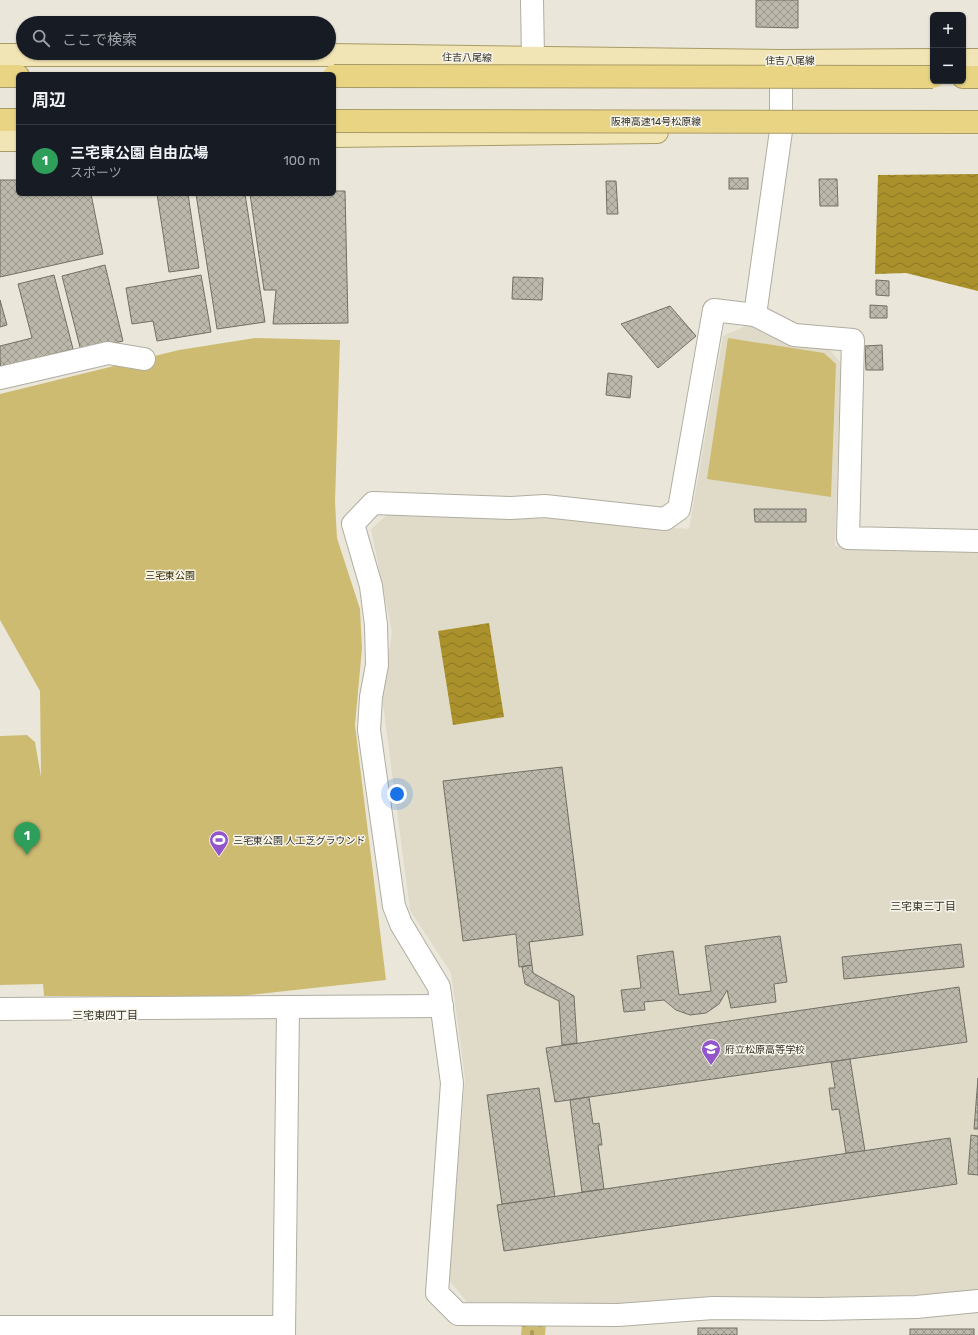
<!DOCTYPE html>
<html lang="ja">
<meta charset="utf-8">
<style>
body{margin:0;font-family:Rubik,"Noto Sans JP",sans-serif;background:#20242c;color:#f1f3f6}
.controls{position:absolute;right:12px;top:12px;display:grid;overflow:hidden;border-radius:6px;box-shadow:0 1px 3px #0004}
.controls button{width:36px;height:36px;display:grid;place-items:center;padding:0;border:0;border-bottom:1px solid #363941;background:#171b24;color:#f1f3f6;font:20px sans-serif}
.you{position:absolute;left:397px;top:794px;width:14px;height:14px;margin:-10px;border:3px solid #fff;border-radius:50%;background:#1a73e8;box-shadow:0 0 0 6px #1a73e833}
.badge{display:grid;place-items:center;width:26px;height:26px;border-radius:50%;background:#d93025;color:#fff;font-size:13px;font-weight:700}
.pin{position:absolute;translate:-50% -33px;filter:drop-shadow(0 1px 2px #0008)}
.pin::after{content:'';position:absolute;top:21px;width:14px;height:12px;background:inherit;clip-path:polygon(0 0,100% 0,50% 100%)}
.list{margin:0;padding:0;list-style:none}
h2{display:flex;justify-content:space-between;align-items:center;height:52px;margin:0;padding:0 16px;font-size:17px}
h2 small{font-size:13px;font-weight:400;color:#9ea1a6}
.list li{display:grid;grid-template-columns:26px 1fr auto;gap:12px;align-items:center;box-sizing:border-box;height:72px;padding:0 16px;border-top:1px solid #363941}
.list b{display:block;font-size:15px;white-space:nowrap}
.list p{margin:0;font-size:13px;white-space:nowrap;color:#9ea1a6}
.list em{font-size:13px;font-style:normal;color:#9ea1a6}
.icon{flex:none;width:22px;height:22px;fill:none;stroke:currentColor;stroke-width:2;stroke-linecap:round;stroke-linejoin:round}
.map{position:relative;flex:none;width:978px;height:1335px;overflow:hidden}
.search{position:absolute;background:#171b24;box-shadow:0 1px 3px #0004;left:16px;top:16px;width:320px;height:44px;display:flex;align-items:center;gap:10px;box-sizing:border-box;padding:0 14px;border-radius:22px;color:#9ea1a6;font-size:15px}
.panel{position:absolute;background:#171b24;box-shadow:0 1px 3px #0004;left:16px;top:72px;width:320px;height:124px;border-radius:6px}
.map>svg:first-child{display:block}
.built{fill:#dfdbc8}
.green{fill:#cebb72}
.cemetery{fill:url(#cemetery-stones)}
.water{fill:url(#water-waves)}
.building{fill:url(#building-cross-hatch);stroke:#726f64}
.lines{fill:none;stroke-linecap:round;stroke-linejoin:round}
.minor-casing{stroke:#b0ada1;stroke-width:24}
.major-casing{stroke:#a99b65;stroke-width:24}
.highway-casing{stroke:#a99b65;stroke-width:24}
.minor{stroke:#fff;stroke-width:22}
.major{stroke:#f2e5b5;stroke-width:22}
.highway{stroke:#e9d484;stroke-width:22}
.highway-bridge-casing{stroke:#a99b65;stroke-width:24;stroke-linecap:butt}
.highway-bridge{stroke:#e9d484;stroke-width:22}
.labels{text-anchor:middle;stroke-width:3;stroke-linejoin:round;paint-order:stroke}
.street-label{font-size:10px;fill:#32312c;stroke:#f7f4e8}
.park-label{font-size:10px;fill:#332900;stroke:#f7f4e8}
.poi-label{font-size:10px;fill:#32312c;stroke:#f7f4e8;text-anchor:start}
.neighbourhood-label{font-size:11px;fill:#32312c;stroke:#f7f4e8}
</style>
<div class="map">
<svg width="978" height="1335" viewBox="0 0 978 1335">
<defs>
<pattern id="cemetery-stones" width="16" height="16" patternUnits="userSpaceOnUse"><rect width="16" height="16" fill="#cebb72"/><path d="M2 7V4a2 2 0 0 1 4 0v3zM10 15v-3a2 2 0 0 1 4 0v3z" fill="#a8995e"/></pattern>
<pattern id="water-waves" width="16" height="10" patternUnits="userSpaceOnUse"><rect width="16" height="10" fill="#aa912b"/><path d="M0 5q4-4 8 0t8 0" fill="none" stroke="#8b7725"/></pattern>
<pattern id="building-cross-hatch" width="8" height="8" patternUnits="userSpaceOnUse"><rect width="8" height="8" fill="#bcb9ac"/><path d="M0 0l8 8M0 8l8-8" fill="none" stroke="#99978c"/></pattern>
</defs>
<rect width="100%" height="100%" fill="#eae7da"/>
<polygon class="built" points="748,325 762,328 828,348 841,363 835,546 978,549 978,1291 934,1294 803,1299 616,1305 555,1302 467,1302 449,1280 465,1078 451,973 410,910 382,697 392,632 371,529 388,514 519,519 562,518 689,529 723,336"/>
<g class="green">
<polygon points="255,338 340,340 335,502 337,538 360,609 362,648 355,725 386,980 241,996 44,996 43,984 0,985 0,736 27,735 35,742 41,777 40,691 0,620 0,394 179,350"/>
<polygon points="728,338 824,353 836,364 831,497 707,479"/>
</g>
<polygon class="cemetery" points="522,1323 546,1323 545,1335 521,1335"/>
<g class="water">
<polygon points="978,174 978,291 906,273 875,274 878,175"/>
<polygon points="489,623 504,717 453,725 438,631"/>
</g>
<g class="building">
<polygon points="756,0 798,0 798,28 756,27"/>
<rect x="729" y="178" width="19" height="11"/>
<polygon points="819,179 837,179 838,206 820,206"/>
<polygon points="0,180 18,180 18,194 91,194 103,254 0,277"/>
<polygon points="606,181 616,181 618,214 607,214"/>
<polygon points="334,191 345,191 348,323 273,324 276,290 264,290 250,194 334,194"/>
<polygon points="157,194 188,194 199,268 169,272"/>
<polygon points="196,194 245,194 265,322 217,329"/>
<polygon points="105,265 123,341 81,351 62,276"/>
<polygon points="54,275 73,349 1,367 0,361 0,346 32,338 18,284"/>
<polygon points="201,275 211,332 157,341 153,321 132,324 126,288"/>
<polygon points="513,277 543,278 542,300 512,299"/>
<polygon points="876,280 889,281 889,296 876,295"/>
<polygon points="0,300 7,325 0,327"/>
<polygon points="870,305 887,306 887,318 870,318"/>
<polygon points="670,306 696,336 658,368 621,324"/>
<polygon points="882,345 883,370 866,370 865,346"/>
<polygon points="608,373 632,376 630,398 606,395"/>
<polygon points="754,509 806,509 806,522 755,522"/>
<polygon points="562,767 583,935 529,942 532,965 519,967 516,934 463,941 443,781"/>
<polygon points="780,936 787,982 774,984 776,1002 731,1008 727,990 719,1004 706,1013 690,1015 676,1010 664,1000 644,1002 645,1010 624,1012 621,990 641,988 637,956 673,951 679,995 711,991 705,946"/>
<polygon points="961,944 964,967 844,979 842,957"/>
<polygon points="532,965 533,973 574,996 577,1043 562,1045 559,1001 525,984 522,967"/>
<polygon points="959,987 967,1042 555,1102 546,1048"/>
<polygon points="850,1059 865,1151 846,1153 839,1109 832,1110 829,1088 835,1088 831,1062"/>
<polygon points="978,1078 978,1129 974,1129"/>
<polygon points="539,1088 555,1197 502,1204 487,1095"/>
<polygon points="589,1097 593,1124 599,1123 602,1145 598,1145 604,1189 582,1192 570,1100"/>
<polygon points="971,1135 978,1136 978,1175 968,1174"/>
<polygon points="950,1138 957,1184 504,1251 497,1205"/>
<rect x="698" y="1328" width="39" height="7"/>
<rect x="910" y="1329" width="64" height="6"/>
</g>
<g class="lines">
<g class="minor-casing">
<g id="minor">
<polyline points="532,0 533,57"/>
<polyline points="781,61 781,131 755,315 714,310 679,509 665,519 545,506 511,508 373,503 353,524 371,586 376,625 377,665 371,697 369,730 394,906 401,924 439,987 452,1083 437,1293 458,1314 618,1315 713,1308 819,1309 916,1307 978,1301"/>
<polyline points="755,315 794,335 853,340 848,538 978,541"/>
<polyline points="0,378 108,353 144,359"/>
<polyline points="0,1009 442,1006"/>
<polyline points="0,1327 284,1327"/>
<polyline points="284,1335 288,1007"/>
</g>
</g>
<g class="major-casing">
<g id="major">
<polyline points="0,55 329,55 781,61 933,60"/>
<polyline points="963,60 978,60"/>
<polyline points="334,136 657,132"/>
<polyline points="0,140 18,140"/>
</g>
</g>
<g class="highway-casing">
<g id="highway">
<polyline points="0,76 18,76"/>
<polyline points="963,77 978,77"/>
<polyline points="0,120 18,120"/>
</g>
</g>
<use href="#minor" class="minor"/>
<use href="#major" class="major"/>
<use href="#highway" class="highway"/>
<g class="highway-bridge-casing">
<g id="highway-bridge">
<polyline points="334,76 933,77"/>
<polyline points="334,121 978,122"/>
</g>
</g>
<use href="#highway-bridge" class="highway-bridge"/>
</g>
<defs>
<g id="stadium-pin" transform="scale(1)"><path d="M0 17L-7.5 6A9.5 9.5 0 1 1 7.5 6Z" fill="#9255cb" stroke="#f7f4e8"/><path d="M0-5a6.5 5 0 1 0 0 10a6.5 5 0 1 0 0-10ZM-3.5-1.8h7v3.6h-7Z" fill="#fff"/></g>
<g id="school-pin" transform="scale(1)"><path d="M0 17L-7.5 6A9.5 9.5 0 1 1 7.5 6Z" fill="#9255cb" stroke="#f7f4e8"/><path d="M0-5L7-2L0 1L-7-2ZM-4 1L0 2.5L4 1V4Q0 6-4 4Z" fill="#fff"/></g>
</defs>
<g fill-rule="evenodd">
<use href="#stadium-pin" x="219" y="840"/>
<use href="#school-pin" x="711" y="1049"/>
</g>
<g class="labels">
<g class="street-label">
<text transform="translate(467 57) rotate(1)" y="4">住吉八尾線</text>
<text x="790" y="64">住吉八尾線</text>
<text x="656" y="125">阪神高速14号松原線</text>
</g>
<g class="park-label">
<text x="170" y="579">三宅東公園</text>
</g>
<g class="poi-label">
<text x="233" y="844">三宅東公園 人工芝グラウンド</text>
<text x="725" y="1053">府立松原高等学校</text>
</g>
<g class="neighbourhood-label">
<text x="923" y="910">三宅東三丁目</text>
<text x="105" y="1019">三宅東四丁目</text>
</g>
</g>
</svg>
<div class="controls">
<button>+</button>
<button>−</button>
</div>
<div class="you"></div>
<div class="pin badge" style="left:27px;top:855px;background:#2e9e5b">1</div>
<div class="search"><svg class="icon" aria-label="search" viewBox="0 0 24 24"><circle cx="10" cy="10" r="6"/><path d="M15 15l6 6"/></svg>ここで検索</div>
<section class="panel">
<h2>周辺<small></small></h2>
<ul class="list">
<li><span class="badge" style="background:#2e9e5b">1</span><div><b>三宅東公園 自由広場</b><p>スポーツ</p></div><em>100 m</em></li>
</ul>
</section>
</div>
